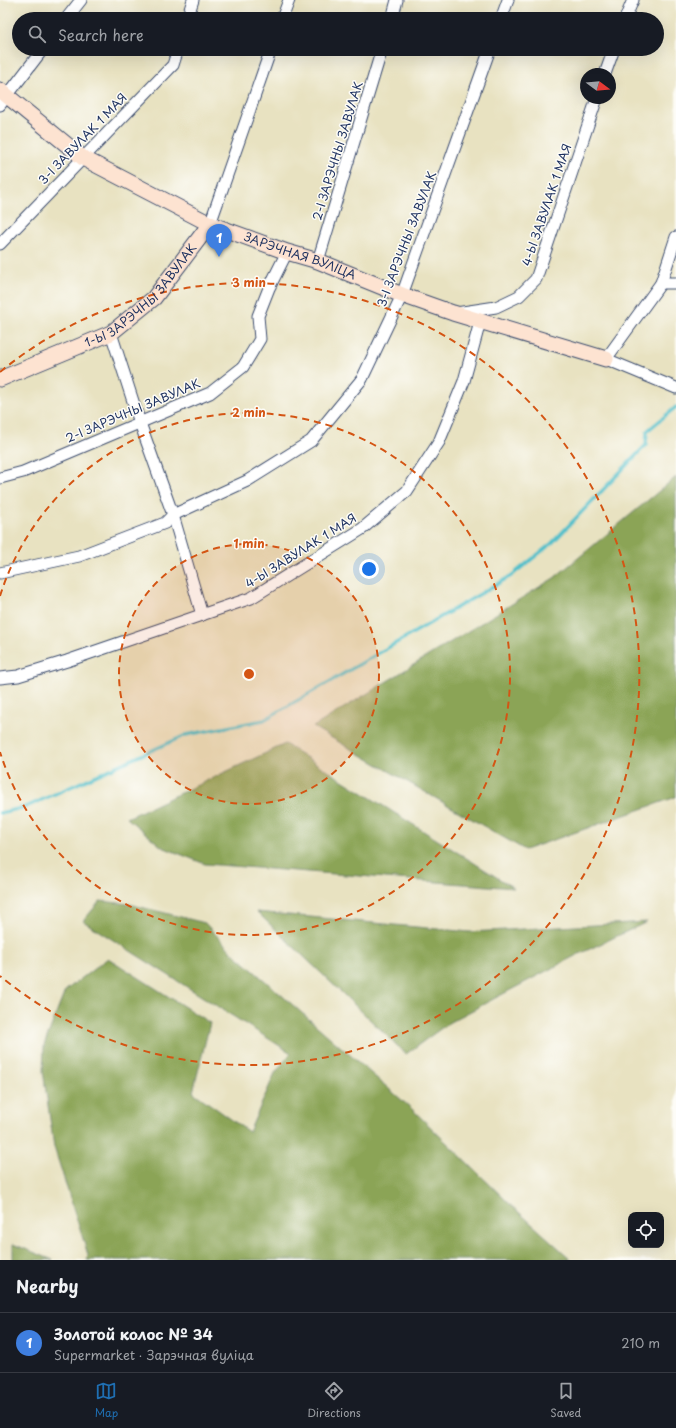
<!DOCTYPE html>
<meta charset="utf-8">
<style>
body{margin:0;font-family:"Playpen Sans",sans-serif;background:#242831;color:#f1f3f6}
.controls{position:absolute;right:12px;bottom:12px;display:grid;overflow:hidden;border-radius:8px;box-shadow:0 4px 16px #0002}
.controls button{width:36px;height:36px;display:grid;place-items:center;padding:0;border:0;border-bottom:1px solid #363941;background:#171b24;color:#f1f3f6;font:20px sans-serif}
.compass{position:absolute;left:580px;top:68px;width:36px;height:36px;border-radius:50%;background:#171b24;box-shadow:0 4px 16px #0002;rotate:106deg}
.you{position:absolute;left:369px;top:569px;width:14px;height:14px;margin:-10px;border:3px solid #fff;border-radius:50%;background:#1a73e8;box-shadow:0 0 0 6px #1a73e833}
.badge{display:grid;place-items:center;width:26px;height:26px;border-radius:50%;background:#1f6fb2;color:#fff;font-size:13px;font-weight:700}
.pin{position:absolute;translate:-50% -33px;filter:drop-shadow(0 1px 2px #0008)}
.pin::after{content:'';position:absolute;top:21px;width:14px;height:12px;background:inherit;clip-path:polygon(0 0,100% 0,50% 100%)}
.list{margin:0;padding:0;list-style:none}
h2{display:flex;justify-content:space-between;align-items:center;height:52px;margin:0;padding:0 16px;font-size:17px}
h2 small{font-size:13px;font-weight:400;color:#9ea1a6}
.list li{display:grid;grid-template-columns:26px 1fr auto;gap:12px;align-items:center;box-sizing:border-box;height:60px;padding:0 16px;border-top:1px solid #363941}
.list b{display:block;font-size:15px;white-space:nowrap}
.list p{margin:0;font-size:13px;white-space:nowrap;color:#9ea1a6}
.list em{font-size:13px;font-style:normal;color:#9ea1a6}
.icon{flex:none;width:22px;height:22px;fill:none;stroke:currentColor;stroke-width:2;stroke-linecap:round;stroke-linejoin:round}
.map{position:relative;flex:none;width:676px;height:1260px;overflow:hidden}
.search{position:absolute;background:#171b24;box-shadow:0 4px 16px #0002;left:12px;right:12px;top:12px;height:44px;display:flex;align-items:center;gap:10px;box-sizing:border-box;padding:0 14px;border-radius:22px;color:#9ea1a6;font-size:15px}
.sheet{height:112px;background:#171b24}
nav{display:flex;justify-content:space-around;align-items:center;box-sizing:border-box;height:56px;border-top:1px solid #363941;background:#171b24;font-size:11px;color:#9ea1a6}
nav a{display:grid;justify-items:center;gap:2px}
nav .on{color:#1f6fb2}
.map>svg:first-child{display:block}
.forest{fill:#8ba456;stroke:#536a5a}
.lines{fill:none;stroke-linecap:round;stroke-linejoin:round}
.stream{stroke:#53c0cb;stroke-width:3.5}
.street-casing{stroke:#3a4a6d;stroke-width:13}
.secondary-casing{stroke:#3a4a6d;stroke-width:17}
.street{stroke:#fff;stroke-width:11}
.secondary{stroke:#fde3d1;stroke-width:15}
.ring{fill:none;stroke:#d45514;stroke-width:2;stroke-dasharray:7 5}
.labels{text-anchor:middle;stroke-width:3;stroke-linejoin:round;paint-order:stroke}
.street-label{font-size:12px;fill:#1b2f5e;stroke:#fdfcf7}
.centre{fill:#d45514;stroke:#fdfcf7;stroke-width:2}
.ring-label{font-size:12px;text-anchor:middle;font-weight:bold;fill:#d45514;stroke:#fdfcf7;stroke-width:3;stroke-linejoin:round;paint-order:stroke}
</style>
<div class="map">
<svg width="676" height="1260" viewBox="0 0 676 1260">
<rect width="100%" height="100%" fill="#fdfcf7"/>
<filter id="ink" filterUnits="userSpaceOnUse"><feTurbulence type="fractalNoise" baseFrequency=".025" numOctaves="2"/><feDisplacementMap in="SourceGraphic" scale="8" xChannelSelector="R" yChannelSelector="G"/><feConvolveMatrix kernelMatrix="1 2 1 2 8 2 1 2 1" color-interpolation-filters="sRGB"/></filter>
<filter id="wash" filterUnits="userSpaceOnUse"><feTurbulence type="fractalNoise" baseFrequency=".012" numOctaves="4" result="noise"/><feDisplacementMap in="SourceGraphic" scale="16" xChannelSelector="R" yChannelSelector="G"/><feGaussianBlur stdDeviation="0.9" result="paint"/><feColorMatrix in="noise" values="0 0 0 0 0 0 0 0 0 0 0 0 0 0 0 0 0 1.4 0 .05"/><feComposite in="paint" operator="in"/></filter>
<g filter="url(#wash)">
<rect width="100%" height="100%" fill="#e8e2c1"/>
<g class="forest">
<polygon points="676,477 676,797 525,850 313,727 554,578"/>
<polygon points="285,744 514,888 205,864 162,847 127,818"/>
<polygon points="100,901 129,904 205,923 231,951 412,1109 513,1207 572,1260 87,1260 88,1255 54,1147 43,1071 44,1045 65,991 108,958 210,1023 193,1092 249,1132 275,1073 291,1053 83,921"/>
<polygon points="257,912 470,932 647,922 575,956 450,1022 406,1054"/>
<polygon points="13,1244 53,1260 13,1260"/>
</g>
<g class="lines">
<polyline class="stream" points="0,813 26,807 186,735 264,720 511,576 552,543 646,445 647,431 676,407"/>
</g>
</g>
<g filter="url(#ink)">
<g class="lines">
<g class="street-casing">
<g id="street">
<polyline points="66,19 81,0"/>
<polyline points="187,19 193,0"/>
<polyline points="282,19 289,0"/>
<polyline points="392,19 397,0"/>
<polyline points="501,19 508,0"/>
<polyline points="625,19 633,0"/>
<polyline points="605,74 614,49"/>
<polyline points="0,105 43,49"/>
<polyline points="210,224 271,49"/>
<polyline points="676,237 661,283 606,359 676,388"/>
<polyline points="0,244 173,65 178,49"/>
<polyline points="318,261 382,49"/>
<polyline points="661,283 676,283"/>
<polyline points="456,313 496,307 519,296 536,279 597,98"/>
<polyline points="111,333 140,423 173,515 202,615"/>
<polyline points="0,478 23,472 210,393 243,367 260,339 258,316 269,288 287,252"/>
<polyline points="0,573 79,556 165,523 173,515 247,481 311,441 362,379 402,295 490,49"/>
<polyline points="0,678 18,676 67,661 251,598 362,529 407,491 439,442 464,381 480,322"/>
</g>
</g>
<g class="secondary-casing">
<g id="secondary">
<path id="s1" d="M0,90L83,158L210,224L287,252L318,261L402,295L453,313L606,359"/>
<path id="s2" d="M0,379L111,333L154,298L210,224"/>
</g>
</g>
<use href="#street" class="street"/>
<use href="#secondary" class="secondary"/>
</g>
</g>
<circle cx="249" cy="674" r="130" fill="#d45514" fill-opacity=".12"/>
<g class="ring">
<circle cx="249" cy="674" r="130"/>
<path d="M0 596A261 261 0 1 1 0 752"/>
<path d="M0 372A391 391 0 1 1 0 976"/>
</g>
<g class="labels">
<g class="street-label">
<text transform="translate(83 139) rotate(-46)" y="4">3-І ЗАВУЛАК 1 МАЯ</text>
<text transform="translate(338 151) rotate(-73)" y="4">2-І ЗАРЭЧНЫ ЗАВУЛАК</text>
<text transform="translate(547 205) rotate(-71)" y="4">4-Ы ЗАВУЛАК 1 МАЯ</text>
<text transform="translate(407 239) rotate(-69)" y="4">3-І ЗАРЭЧНЫ ЗАВУЛАК</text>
<text dy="4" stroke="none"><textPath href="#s1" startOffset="346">ЗАРЭЧНАЯ ВУЛІЦА</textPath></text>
<text dy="4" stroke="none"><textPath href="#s2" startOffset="167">1-Ы ЗАРЭЧНЫ ЗАВУЛАК</textPath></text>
<text transform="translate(133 411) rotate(-23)" y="4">2-І ЗАРЭЧНЫ ЗАВУЛАК</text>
<text transform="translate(301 551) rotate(-32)" y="4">4-Ы ЗАВУЛАК 1 МАЯ</text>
</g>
</g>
<circle cx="249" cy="674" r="6" class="centre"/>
<g class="ring-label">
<text x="249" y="287">3 min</text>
<text x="249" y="417">2 min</text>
<text x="249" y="548">1 min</text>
</g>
</svg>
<div class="controls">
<button><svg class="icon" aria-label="locate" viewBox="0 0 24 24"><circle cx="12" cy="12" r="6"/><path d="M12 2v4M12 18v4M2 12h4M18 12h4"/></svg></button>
</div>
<svg class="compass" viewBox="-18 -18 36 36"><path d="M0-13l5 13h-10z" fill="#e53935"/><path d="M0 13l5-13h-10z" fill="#9ea1a6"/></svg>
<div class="you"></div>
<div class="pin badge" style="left:219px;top:257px;background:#3f7fe0">1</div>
<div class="search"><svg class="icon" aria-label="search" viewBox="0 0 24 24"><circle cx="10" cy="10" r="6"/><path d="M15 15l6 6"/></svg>Search here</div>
</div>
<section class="sheet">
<h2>Nearby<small></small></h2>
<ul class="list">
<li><span class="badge" style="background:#3f7fe0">1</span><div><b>Золотой колос № 34</b><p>Supermarket · Зарэчная вуліца</p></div><em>210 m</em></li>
</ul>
</section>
<nav>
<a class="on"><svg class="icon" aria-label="map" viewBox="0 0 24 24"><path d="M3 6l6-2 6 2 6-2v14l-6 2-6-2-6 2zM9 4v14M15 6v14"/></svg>Map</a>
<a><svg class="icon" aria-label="directions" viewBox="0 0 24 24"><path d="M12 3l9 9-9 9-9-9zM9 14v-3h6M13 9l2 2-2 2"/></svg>Directions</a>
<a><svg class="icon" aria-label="saved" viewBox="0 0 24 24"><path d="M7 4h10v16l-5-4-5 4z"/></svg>Saved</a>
</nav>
